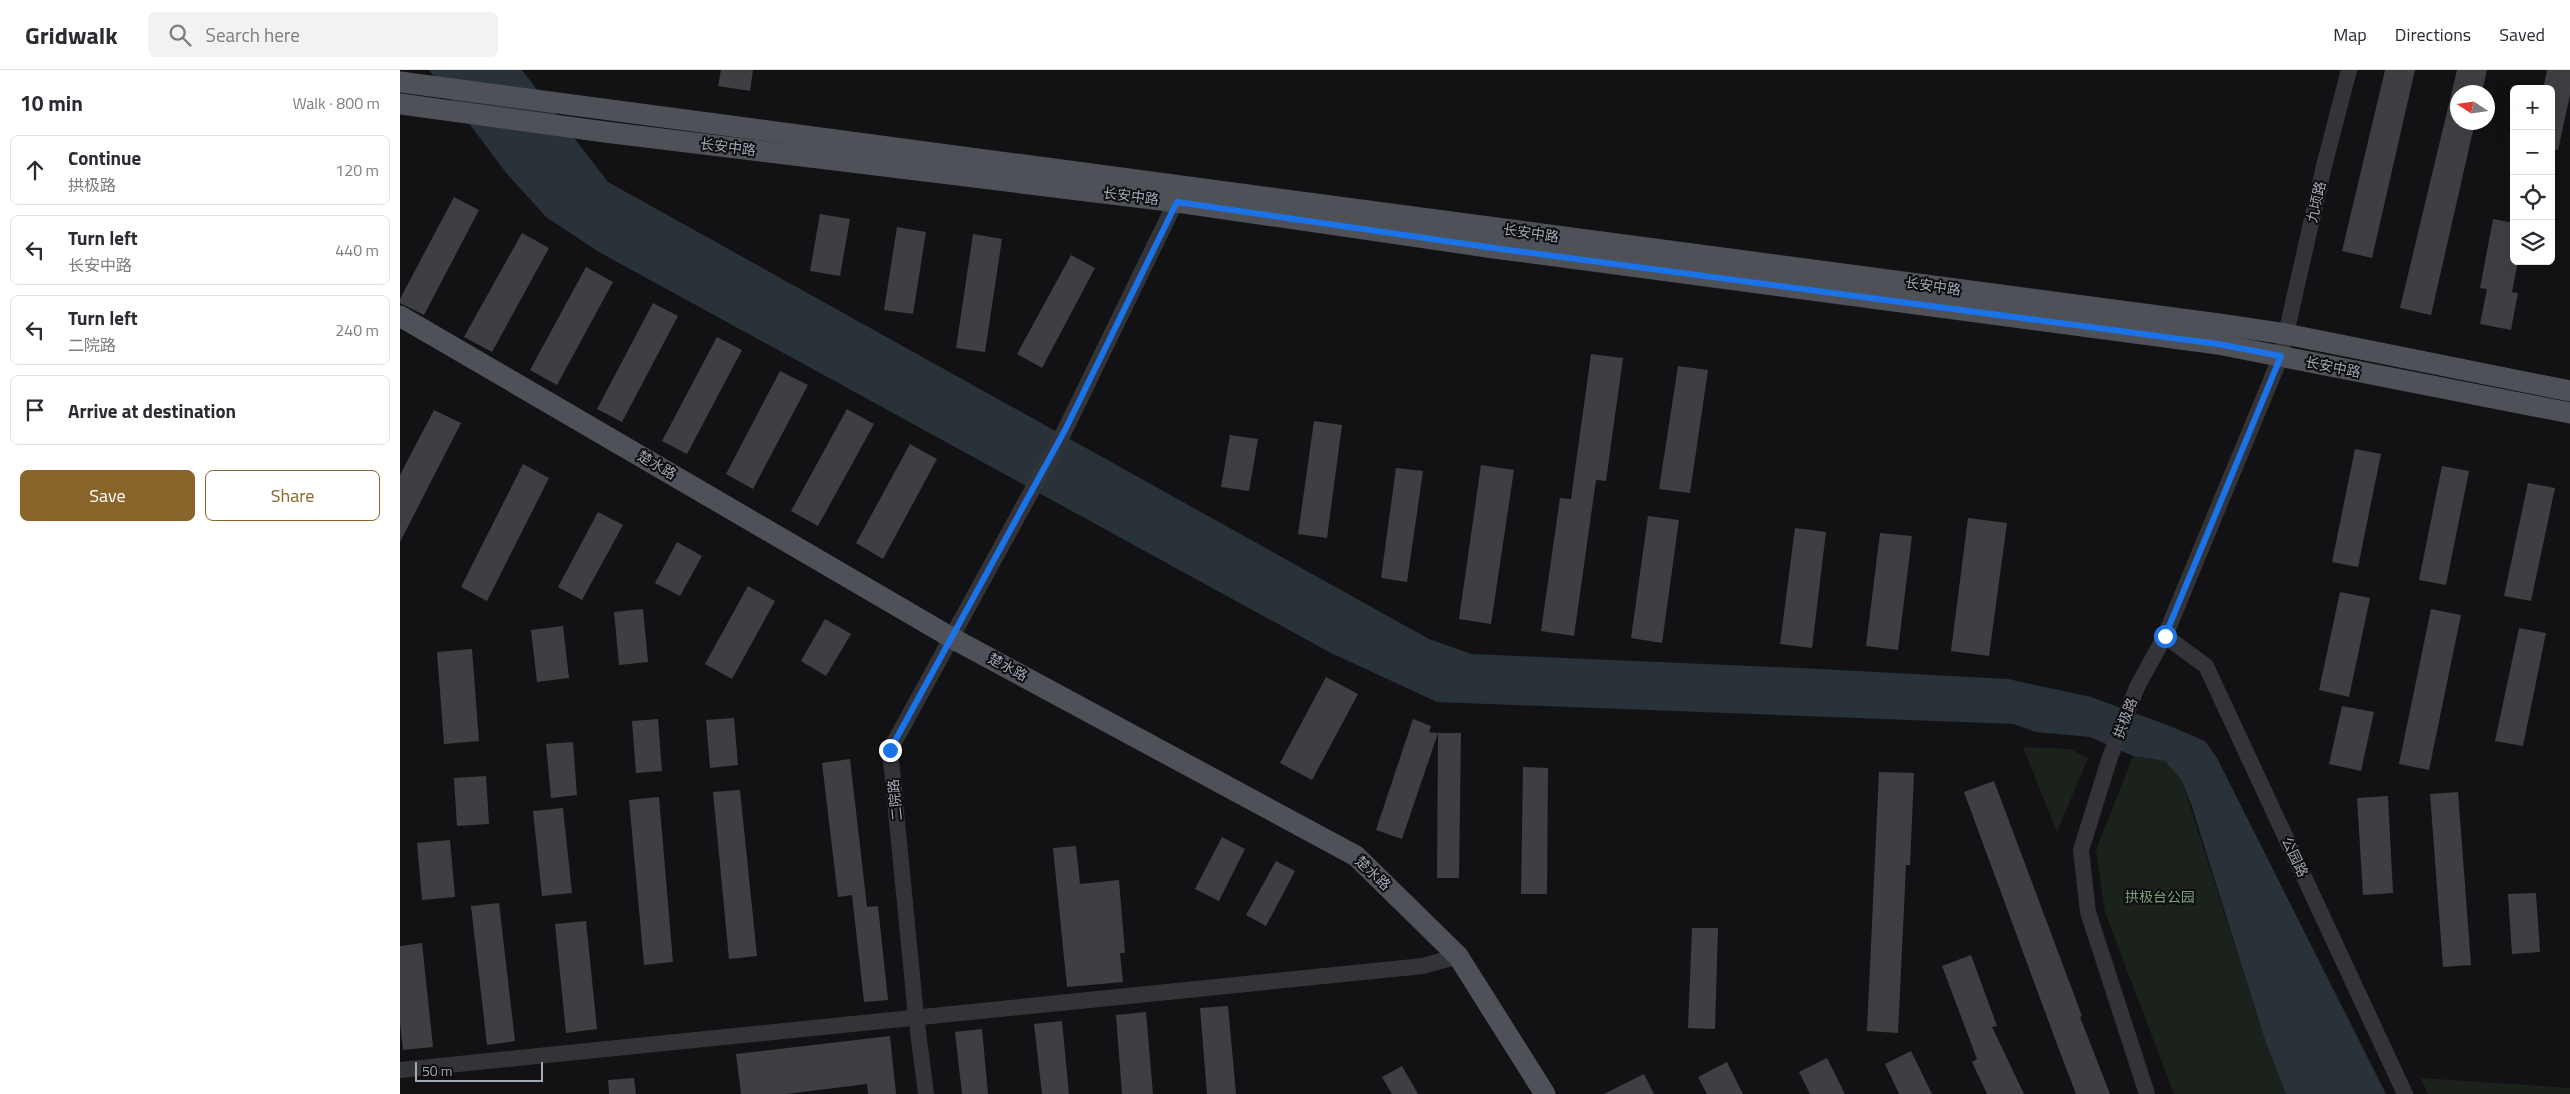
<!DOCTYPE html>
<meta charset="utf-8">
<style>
body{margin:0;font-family:"Titillium Web","Noto Sans SC",sans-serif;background:#f2f2f3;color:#2b2b33}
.controls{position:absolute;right:15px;top:15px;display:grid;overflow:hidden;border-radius:8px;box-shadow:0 5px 20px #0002}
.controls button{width:45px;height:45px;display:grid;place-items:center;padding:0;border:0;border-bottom:1px solid #e1e1e2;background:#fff;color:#2b2b33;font:25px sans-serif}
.compass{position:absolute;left:2050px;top:15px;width:45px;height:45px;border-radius:50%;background:#fff;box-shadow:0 5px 20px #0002;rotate:282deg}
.scale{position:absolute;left:15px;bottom:12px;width:128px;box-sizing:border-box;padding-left:5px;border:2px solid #a3a9b5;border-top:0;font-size:14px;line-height:18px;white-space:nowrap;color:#a3a9b5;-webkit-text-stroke:4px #0d0d0f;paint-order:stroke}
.stop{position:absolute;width:15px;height:15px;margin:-11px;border:4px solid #1a73e8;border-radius:50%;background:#fff}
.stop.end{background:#1a73e8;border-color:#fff;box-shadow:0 1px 5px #0008}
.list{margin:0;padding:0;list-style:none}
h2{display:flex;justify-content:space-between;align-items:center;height:65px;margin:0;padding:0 20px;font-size:21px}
h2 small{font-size:16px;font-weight:400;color:#7c7c81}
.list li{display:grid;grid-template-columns:32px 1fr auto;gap:15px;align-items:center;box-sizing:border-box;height:70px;margin:0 10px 10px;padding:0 10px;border:1px solid #e1e1e2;border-radius:8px}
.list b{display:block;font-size:19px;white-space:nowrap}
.list p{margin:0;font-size:16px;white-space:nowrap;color:#7c7c81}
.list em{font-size:16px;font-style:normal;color:#7c7c81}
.actions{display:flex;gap:10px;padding:15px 20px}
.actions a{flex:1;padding:11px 0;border:1px solid #89642b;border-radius:8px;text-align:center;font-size:18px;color:#89642b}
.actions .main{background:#89642b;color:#fff}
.icon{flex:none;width:28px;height:28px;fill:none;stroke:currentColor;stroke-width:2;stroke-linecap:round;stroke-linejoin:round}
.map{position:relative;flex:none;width:2170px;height:1024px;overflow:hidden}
header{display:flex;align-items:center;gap:30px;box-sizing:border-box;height:70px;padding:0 25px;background:#fff;border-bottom:1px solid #e1e1e2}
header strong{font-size:24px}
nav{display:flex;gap:28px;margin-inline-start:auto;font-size:18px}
.search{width:350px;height:45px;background:#f2f2f3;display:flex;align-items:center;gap:12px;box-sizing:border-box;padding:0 18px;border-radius:8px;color:#7c7c81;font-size:19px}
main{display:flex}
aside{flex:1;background:#fff}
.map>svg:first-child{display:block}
.green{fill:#1a221b}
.water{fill:#283238}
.building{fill:#3e3f44}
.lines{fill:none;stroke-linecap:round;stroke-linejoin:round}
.minor{stroke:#333439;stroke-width:16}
.major{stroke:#4f5158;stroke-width:21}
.route{stroke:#1a73e8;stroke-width:6}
.labels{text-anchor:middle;stroke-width:4;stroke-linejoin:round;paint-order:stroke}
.street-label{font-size:14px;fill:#a3a9b5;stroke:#0d0d0f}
.park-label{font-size:14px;fill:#78a279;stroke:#0d0d0f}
</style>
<header>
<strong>Gridwalk</strong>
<div class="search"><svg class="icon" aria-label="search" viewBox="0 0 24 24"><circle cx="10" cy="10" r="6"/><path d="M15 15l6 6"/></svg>Search here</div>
<nav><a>Map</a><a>Directions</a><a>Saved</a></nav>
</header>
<main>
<aside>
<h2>10 min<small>Walk · 800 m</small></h2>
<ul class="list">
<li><svg class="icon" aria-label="ahead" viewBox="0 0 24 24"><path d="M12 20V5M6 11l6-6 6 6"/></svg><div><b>Continue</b><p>拱极路</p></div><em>120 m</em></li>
<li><svg class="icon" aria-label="left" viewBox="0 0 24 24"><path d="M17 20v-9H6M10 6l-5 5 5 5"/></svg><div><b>Turn left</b><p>长安中路</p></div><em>440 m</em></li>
<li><svg class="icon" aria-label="left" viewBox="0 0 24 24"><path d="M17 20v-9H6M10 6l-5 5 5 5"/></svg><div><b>Turn left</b><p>二院路</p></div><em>240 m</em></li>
<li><svg class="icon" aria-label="arrive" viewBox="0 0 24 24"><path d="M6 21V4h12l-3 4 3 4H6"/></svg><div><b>Arrive at destination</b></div></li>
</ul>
<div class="actions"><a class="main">Save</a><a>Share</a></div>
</aside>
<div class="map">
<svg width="2170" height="1024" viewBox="0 0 2170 1024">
<rect width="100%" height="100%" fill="#121214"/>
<g class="green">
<polygon points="1623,677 1670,679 1688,688 1657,762"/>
<polygon points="1733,686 1765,691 1782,711 1865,970 1886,1024 1774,1024 1705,842 1696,780"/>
<polygon points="2021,1008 2170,1018 2170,1024 2028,1024"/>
</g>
<polygon class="water" points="29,0 122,0 208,112 1029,569 1071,584 1400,598 1608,609 1691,627 1770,656 1805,671 1817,688 1986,1024 1886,1024 1865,970 1792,737 1782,711 1765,691 1733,686 1690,667 1636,662 1613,654 1037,632 931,583 199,182 146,147 107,104"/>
<g class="building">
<polygon points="321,0 353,0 350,21 318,16"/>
<polygon points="1985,0 2015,0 1972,188 1942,181"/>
<polygon points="2057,0 2087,0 2082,22 2058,22 2058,52 2075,52 2031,245 2000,238"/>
<polygon points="2147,0 2170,0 2170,25 2158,80 2151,79 2151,19 2143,19"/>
<polygon points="54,127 79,140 24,245 0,233 0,229"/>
<polygon points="420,144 450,149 440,206 410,201"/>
<polygon points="2093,149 2114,153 2114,191 2118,191 2112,222 2118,223 2111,260 2080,254 2087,219 2080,218"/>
<polygon points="497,157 526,162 513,244 484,240"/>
<polygon points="122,163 149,178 92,282 64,267"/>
<polygon points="573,164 602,169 585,282 556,278"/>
<polygon points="671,185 695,198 642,298 617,284"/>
<polygon points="186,197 213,212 157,315 130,300"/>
<polygon points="253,233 278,246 222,352 197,339"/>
<polygon points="317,267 342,280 287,384 262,371"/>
<polygon points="1191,284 1223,288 1206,411 1196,410 1174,566 1141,561 1160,428 1171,429"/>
<polygon points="1278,296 1308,300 1290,423 1259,419"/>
<polygon points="380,301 408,315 353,419 326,404"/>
<polygon points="447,339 474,354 418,456 391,441"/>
<polygon points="34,340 61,353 0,472 0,405"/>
<polygon points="914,351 942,355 927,468 898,464"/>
<polygon points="830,365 858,369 849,421 821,417"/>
<polygon points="510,374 537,389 483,489 456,473"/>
<polygon points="1955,379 1981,384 1958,497 1932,492"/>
<polygon points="123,394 149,408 87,531 61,517"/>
<polygon points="1081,395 1114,400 1091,554 1059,549"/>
<polygon points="2042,396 2069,401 2046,515 2019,510"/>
<polygon points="996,398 1023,401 1007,512 981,508"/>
<polygon points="2128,413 2155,418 2131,531 2104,526"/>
<polygon points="198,442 223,455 182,530 158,517"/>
<polygon points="1248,446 1279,450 1262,573 1231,568"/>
<polygon points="1568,448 1607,453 1589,586 1551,581"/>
<polygon points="1395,458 1426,462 1412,578 1380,574"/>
<polygon points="1480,463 1512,466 1498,580 1466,576"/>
<polygon points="277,472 302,486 280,526 255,513"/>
<polygon points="348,516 375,531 332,609 305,594"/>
<polygon points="1940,522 1970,528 1949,627 1919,620"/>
<polygon points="243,539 248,592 219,595 214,542"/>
<polygon points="2031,539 2061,545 2029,700 1999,694"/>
<polygon points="425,549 451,564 426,606 401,591"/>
<polygon points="163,556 169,608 137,612 131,560"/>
<polygon points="2119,558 2146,563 2123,676 2095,671"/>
<polygon points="72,579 79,671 44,674 37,582"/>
<polygon points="926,607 958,624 912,710 880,693"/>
<polygon points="1942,636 1974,642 1961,701 1929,694"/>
<polygon points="334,648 338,695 310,698 306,650"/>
<polygon points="258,649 262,701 236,703 232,651"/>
<polygon points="1013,649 1031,656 1029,662 1038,663 1002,769 976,760"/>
<polygon points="1038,663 1061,663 1059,808 1037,808"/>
<polygon points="173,672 177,725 151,728 146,674"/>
<polygon points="450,689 467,837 478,836 488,930 464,932 452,825 438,827 422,693"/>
<polygon points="1123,697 1148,698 1147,824 1121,824"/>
<polygon points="1479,702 1514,703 1510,795 1506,795 1498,963 1467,961"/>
<polygon points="86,706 89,754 57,756 54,708"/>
<polygon points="1594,711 1682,946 1680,947 1710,1024 1676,1024 1658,977 1564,722"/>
<polygon points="340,720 357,886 329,889 313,722"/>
<polygon points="2058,722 2071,895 2043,897 2030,724"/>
<polygon points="1988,726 1993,823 1963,825 1957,728"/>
<polygon points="259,727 273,892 244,895 229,730"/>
<polygon points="163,738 172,823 142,826 133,741"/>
<polygon points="822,767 845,779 819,831 795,819"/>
<polygon points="50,770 55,827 22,830 17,773"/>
<polygon points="676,776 680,814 719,810 725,883 720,883 723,912 667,917 653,778"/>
<polygon points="876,791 895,801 866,856 846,845"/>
<polygon points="2136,823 2140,882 2112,884 2108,824"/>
<polygon points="99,833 115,971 87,975 71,836"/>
<polygon points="186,851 197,959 166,963 155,854"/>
<polygon points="1292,858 1318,858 1315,959 1288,958"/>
<polygon points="22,873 33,977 3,980 0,953 0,876"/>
<polygon points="1571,885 1597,956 1592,957 1624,1024 1587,1024 1572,992 1577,989 1542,896"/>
<polygon points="828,936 836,1024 807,1024 800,938"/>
<polygon points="746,942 753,1024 722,1024 716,945"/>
<polygon points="662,951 669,1024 642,1024 634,954"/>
<polygon points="582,959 588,1024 562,1024 555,962"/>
<polygon points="490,966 496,1024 468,1024 467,1014 386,1024 341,1024 336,984"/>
<polygon points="1511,981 1532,1024 1499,1024 1485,994"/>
<polygon points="1427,988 1445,1024 1410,1024 1399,1002"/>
<polygon points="1327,992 1343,1024 1307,1024 1298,1007"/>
<polygon points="1002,996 1018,1024 992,1024 982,1007"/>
<polygon points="1244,1004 1254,1024 1204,1024"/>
<polygon points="234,1008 236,1024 209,1024 208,1010"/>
</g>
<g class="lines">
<g class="minor">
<polyline points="1765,566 1806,596 2005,1024"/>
<polyline points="0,1000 1023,896 1058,886"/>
<polyline points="526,1024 516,946 490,680 665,360 781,121"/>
<polyline points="1747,1024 1688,842 1681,780 1709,690 1737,617 1765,566 1881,286 1924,96 1949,0"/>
</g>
<g class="major">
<polyline points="0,12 1819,254 1886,264 2170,321"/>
<polyline points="0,34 205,62 777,132 1094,178 1818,274 2170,343"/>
<polyline points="0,246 552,568 956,786 1058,886 1145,1024"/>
</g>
</g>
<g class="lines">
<polyline class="route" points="490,680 665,360 777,132 1094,178 1818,274 1881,286 1765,566"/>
</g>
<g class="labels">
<g class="street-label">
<text transform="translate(328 77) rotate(7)" y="5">长安中路</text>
<text transform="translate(731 126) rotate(7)" y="5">长安中路</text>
<text transform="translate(1916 132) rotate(-77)" y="5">九顷路</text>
<text transform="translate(1131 163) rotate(8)" y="5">长安中路</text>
<text transform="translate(1533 216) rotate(8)" y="5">长安中路</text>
<text transform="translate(1933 297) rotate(11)" y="5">长安中路</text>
<text transform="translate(257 395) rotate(30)" y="5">楚水路</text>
<text transform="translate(608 597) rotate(28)" y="5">楚水路</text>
<text transform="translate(1725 648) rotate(-69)" y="5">拱极路</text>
<text transform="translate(495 730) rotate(-96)" y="5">二院路</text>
<text transform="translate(1895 787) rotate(65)" y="5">公园路</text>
<text transform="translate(973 803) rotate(43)" y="5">楚水路</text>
</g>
<g class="park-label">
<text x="1760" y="832">拱极台公园</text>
</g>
</g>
</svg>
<div class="controls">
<button>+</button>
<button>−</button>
<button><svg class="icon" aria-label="locate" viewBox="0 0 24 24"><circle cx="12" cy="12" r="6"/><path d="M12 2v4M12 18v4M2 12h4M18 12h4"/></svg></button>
<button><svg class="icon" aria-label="layers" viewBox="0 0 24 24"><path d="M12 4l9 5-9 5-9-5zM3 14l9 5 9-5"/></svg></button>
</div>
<svg class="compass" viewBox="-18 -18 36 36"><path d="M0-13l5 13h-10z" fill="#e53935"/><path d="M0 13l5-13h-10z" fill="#7c7c81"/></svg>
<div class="scale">50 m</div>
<div class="stop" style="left:1765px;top:566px"></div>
<div class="stop end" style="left:490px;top:680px"></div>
</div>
</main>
